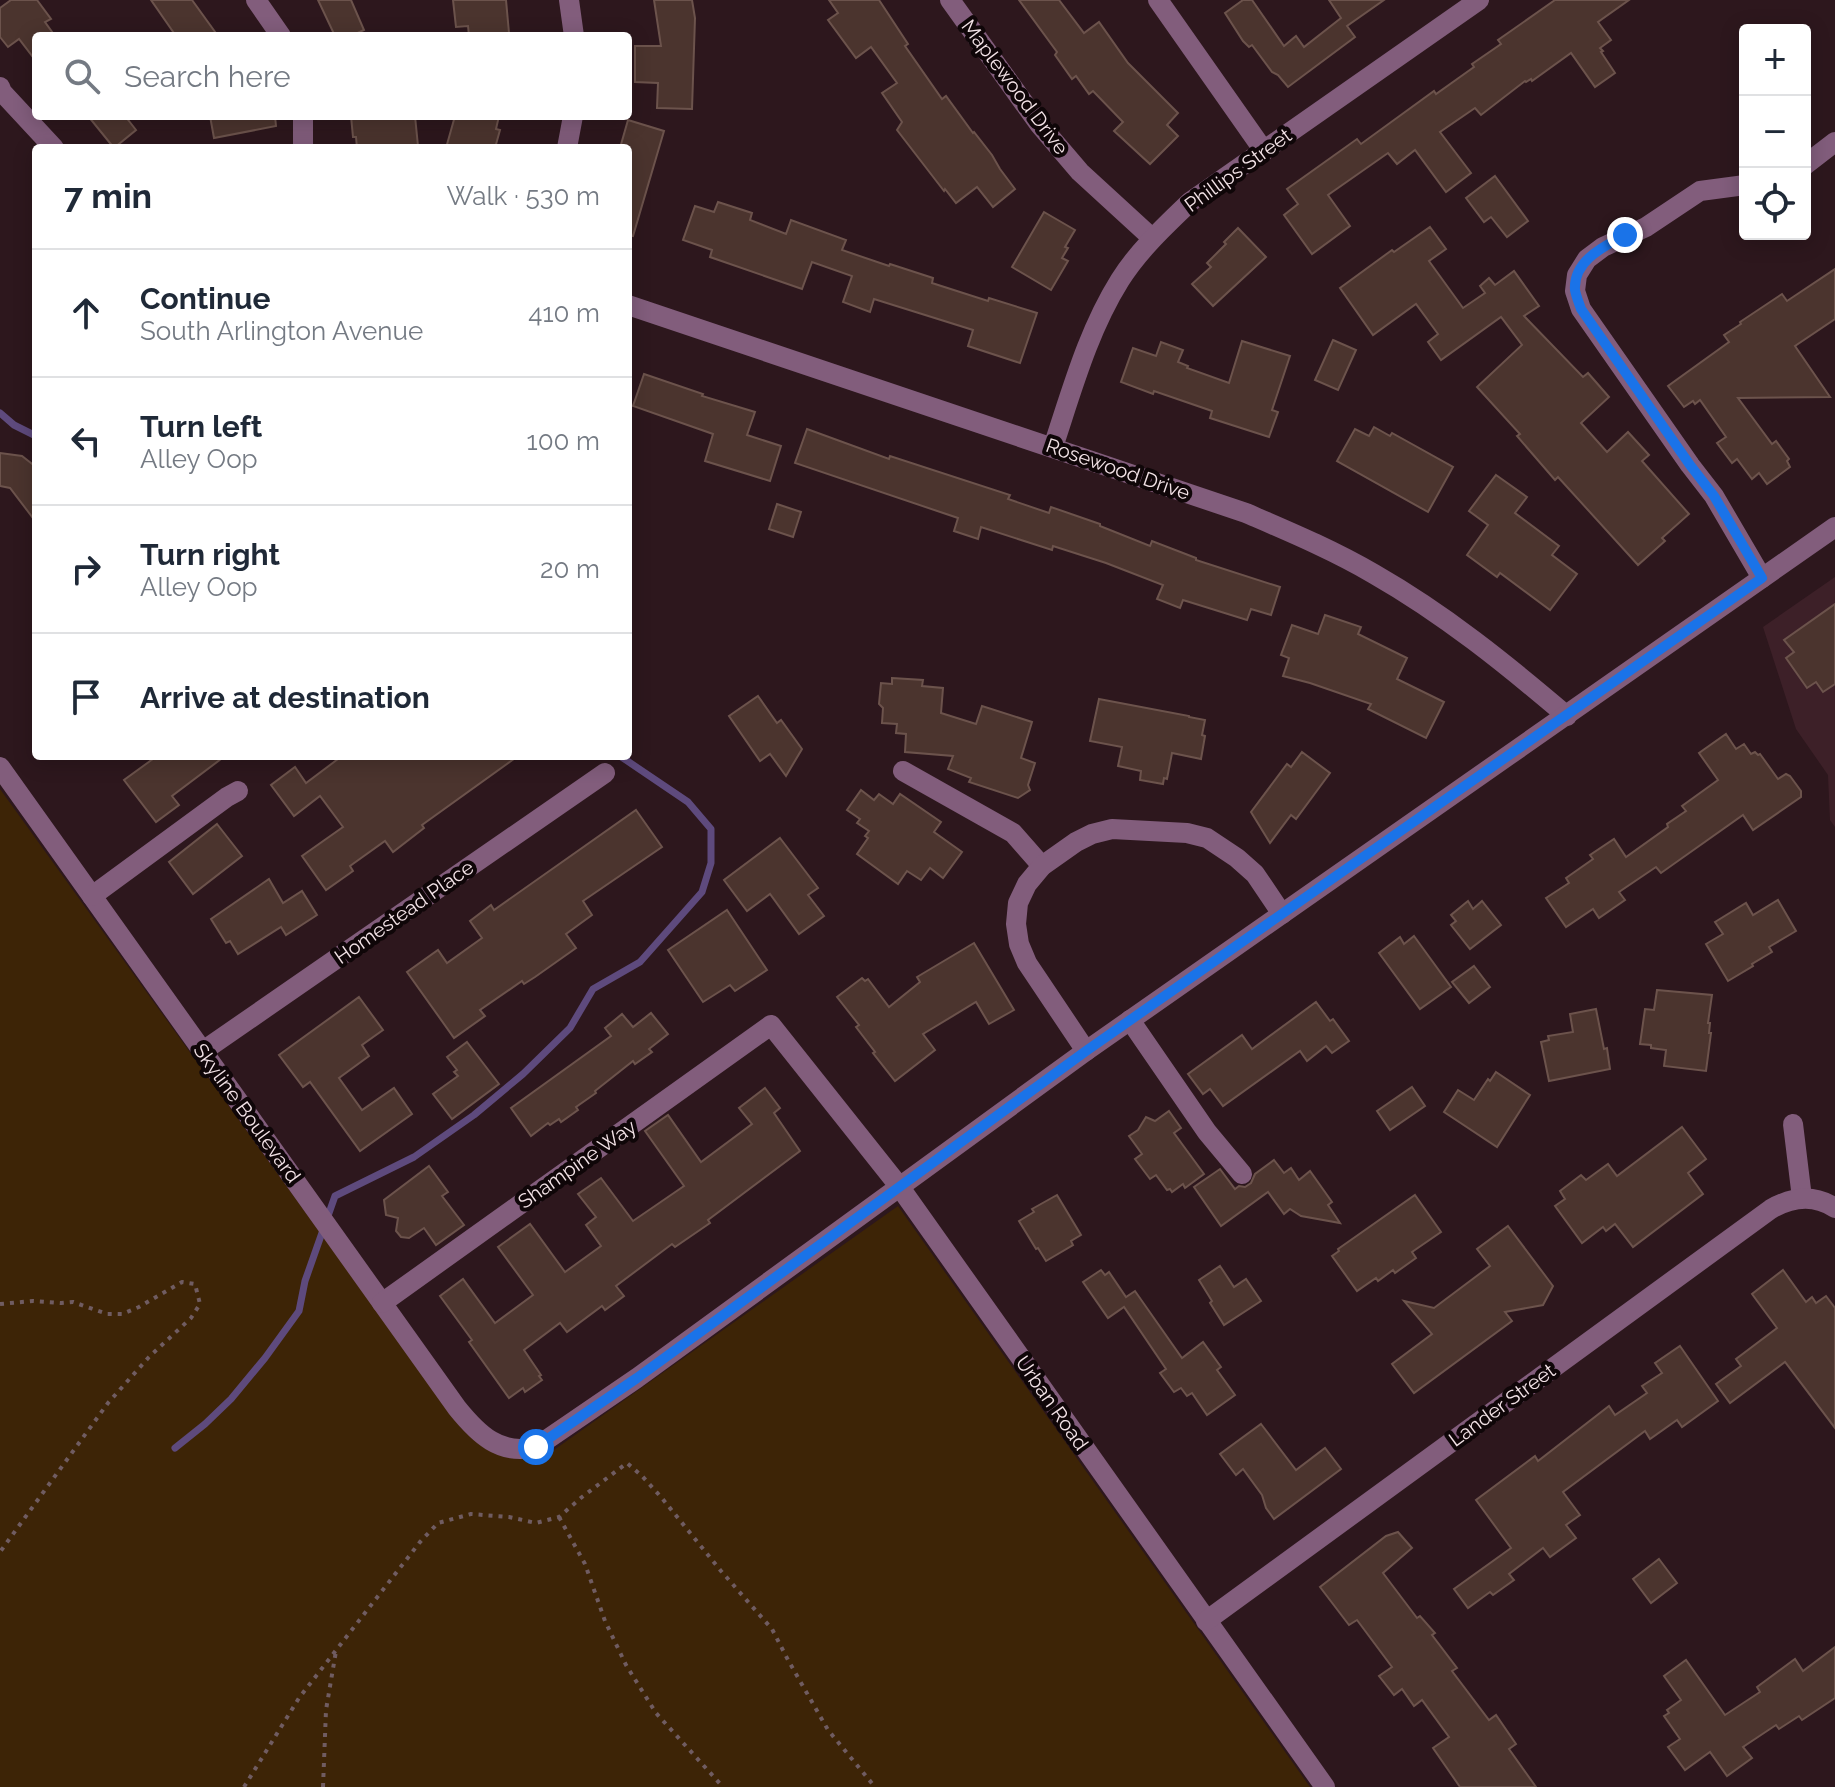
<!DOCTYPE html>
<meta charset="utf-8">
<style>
body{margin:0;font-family:Raleway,sans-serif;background:#f2f2f3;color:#1f2937}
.controls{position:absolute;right:24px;top:24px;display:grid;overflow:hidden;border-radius:8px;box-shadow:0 4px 20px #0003}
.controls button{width:72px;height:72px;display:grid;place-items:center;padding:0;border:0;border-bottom:2px solid #e0e1e3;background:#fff;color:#1f2937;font:40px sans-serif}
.stop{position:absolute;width:24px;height:24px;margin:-18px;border:6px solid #1a73e8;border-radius:50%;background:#fff}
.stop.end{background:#1a73e8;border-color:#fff;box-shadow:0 2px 8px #0008}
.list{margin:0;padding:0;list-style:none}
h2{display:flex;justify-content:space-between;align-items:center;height:104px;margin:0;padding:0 32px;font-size:34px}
h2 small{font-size:26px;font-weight:400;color:#747a83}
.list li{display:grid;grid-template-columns:52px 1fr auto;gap:24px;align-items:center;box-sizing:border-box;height:128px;padding:0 32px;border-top:2px solid #e0e1e3}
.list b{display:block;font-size:30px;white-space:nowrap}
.list p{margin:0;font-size:26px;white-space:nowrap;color:#747a83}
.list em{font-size:26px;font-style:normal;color:#747a83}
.icon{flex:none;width:44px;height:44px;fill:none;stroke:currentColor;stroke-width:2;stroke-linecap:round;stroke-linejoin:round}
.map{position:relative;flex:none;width:1835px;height:1787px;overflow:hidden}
.search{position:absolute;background:#fff;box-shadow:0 4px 20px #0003;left:32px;top:32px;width:600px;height:88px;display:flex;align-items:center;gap:20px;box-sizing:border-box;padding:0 28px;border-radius:8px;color:#747a83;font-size:30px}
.panel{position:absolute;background:#fff;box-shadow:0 4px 20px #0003;left:32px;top:144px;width:600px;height:616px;border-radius:8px}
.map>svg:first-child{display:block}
.built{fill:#3d2028}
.green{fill:#3d2406}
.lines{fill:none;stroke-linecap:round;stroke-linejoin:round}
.stream{stroke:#5e4a7d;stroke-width:7}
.building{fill:#4b342e;stroke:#6c534c;stroke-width:2}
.path{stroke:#705c61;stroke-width:4;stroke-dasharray:4 6;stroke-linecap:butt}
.minor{stroke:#825d7c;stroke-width:20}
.route{stroke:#1a73e8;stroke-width:10}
.labels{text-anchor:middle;stroke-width:8;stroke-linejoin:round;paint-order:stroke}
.street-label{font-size:20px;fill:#f3e3e7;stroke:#0f0608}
</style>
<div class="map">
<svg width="1835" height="1787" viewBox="0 0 1835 1787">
<rect width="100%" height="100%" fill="#2d171d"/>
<polygon class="built" points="1835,577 1835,827 1830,820 1828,775 1796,729 1763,627"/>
<polygon class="green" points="0,789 461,1428 509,1458 544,1457 898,1206 1310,1787 0,1787"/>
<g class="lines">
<g class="stream">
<polyline points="0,413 14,425 36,436"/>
<polyline points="175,1448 205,1424 231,1399 265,1358 299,1311 305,1281 335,1196 414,1157 474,1115 523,1074 570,1028 593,989 640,962 702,892 711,863 711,829 688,802 620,756"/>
</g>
</g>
<g class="building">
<polygon points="11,0 37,0 51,19 45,22 55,36 36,36 36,61 19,39 8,47 0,37 0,8"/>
<polygon points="151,0 192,0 218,36 176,36"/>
<polygon points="318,0 351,0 364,30 351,36 335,36"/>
<polygon points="453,0 506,0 509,33 506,34 506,36 469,36 468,26 456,27"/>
<polygon points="654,0 692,0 695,18 692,109 657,108 658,83 635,82 635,46 661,46"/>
<polygon points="829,0 879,0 908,44 905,46 942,99 946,96 973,133 974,132 992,155 1000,169 1015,189 993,207 977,187 956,203 945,189 944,191 897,130 902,122 882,93 897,83 871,47 856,58 828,20 838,13"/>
<polygon points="1019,0 1059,0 1084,33 1099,22 1128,63 1178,113 1167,125 1178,136 1150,164 1114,131 1123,122 1093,91 1089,94 1076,76 1072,79 1055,55 1057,52"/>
<polygon points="1243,0 1252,0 1284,46 1296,36 1304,47 1341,18 1329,0 1384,0 1347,26 1355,37 1288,87 1278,75 1272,72 1252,45 1249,47 1243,41 1225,13"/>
<polygon points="1555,0 1629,0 1598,22 1611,40 1600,48 1603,51 1601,52 1615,73 1595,87 1571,53 1532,81 1531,79 1526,82 1525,81 1481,115 1475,108 1440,132 1471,173 1446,192 1415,150 1397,164 1388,153 1328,195 1350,226 1312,254 1284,215 1298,204 1287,189 1357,139 1361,144 1434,91 1436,94 1474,67 1472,64 1501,44 1498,40"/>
<polygon points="88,116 125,116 136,130 114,148"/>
<polygon points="210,116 275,116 276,126 214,138"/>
<polygon points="351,116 415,116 418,146 357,148 356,137 353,137"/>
<polygon points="455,116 499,116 496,129 500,130 495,148 446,148"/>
<polygon points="628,120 664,131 633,236 628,235 628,148 620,148"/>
<polygon points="1495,176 1528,221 1507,237 1491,217 1484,222 1466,198"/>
<polygon points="718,202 752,213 750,220 786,234 791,220 846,240 842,250 889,266 890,264 933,278 932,283 988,301 989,298 1037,313 1020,363 968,346 973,330 874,299 870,312 843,302 852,276 812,262 802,289 710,257 712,250 683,240 695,206 714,212"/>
<polygon points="1044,212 1075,230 1065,247 1068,248 1062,258 1068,261 1051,290 1012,267"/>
<polygon points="1430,227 1446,249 1429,261 1463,308 1485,293 1480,286 1489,278 1495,285 1514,271 1539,306 1524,316 1583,377 1588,373 1609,397 1581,423 1607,452 1628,432 1649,455 1642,461 1689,514 1662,538 1665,541 1638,565 1558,477 1555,480 1517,436 1520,434 1477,387 1522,345 1501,317 1441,360 1428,342 1438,334 1416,304 1373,335 1340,288 1392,250 1394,252"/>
<polygon points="1238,228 1266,257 1213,306 1192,284 1211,267 1207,263 1226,244 1224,242"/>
<polygon points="1835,269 1835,319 1795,346 1830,397 1738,398 1772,444 1776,441 1789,459 1787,461 1790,467 1767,484 1759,473 1752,479 1737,459 1732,463 1717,443 1726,437 1700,400 1695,404 1693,401 1684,407 1668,386 1729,342 1724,335 1741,324 1740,322 1782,294 1787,301"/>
<polygon points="1333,340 1356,350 1338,390 1315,380"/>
<polygon points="1242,341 1290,356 1272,410 1278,412 1269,437 1210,418 1212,411 1154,391 1153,394 1121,382 1133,348 1156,356 1161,342 1183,350 1178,362 1188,366 1187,368 1229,383"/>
<polygon points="644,374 703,394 702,396 755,412 747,435 781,446 770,481 705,461 713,434 633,406"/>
<polygon points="1374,427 1390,436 1392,433 1453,467 1428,512 1337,461 1355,429 1369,436"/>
<polygon points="807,429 889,459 890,456 1010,495 1008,499 1049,513 1051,507 1100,524 1100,526 1150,546 1152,541 1196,558 1196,560 1280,587 1271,615 1251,609 1247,620 1183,600 1180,608 1157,599 1163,585 1106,563 1053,546 1052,550 981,527 978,539 954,531 958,518 795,463"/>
<polygon points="0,453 22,456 36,467 36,522 10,488 0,486"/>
<polygon points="1496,475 1527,497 1515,513 1559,546 1552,555 1577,574 1550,610 1500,573 1497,577 1467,555 1488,525 1469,511"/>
<polygon points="777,504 801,512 793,537 769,529"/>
<polygon points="1835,604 1835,684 1823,692 1816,682 1807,688 1786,658 1794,652 1784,640"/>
<polygon points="1325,615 1361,627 1358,634 1407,658 1397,679 1444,702 1426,738 1368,709 1371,704 1310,683 1283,676 1289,658 1281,655 1292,625 1318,634"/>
<polygon points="892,678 923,680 922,686 943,688 941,713 976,724 982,706 1032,722 1021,758 1035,763 1028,785 1030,790 1018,798 969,782 971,778 948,769 953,756 905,752 906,734 896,733 897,724 882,723 883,708 879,704 881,683 892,684"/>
<polygon points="758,696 777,723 781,720 802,749 786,776 770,754 760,761 729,716"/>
<polygon points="1099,699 1189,716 1189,717 1205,720 1202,735 1205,736 1201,759 1172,753 1167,779 1164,778 1163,784 1140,780 1141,771 1118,766 1122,747 1090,741"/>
<polygon points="1726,734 1736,749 1744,744 1751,754 1755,752 1758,755 1760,754 1778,779 1786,774 1790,776 1801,791 1801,797 1753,830 1743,815 1661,873 1656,867 1619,892 1625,900 1599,918 1593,909 1566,927 1546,898 1569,883 1566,878 1593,859 1590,855 1614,839 1626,857 1668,827 1667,824 1686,811 1682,806 1718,780 1699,753"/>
<polygon points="1302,752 1330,773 1296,819 1291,815 1270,843 1251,812 1287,764 1291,767"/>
<polygon points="157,756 225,756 172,796 179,805 156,822 124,780"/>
<polygon points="342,756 518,756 422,825 424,828 393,852 385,841 350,866 353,871 326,890 302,856 343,827 320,796 294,816 271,785 295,767 306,783"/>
<polygon points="861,790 874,800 879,794 893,804 900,794 941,822 934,832 962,852 943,878 930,868 921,880 907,871 898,884 857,854 868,838 865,836 869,831 857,823 860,819 847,810"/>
<polygon points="636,810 662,847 583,901 592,915 566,934 576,948 535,977 524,984 522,981 480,1010 485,1016 454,1038 407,972 438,950 447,963 482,938 470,921 491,905 494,910"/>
<polygon points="217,824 242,856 193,894 169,862"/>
<polygon points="780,838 818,888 808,895 824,916 799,934 770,894 747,911 724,880"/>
<polygon points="269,879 283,903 302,891 317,915 286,935 281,927 238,954 230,941 226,943 211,919"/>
<polygon points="1778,900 1796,931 1769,947 1772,952 1752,964 1753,966 1728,981 1706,944 1723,934 1715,922 1746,903 1753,915"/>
<polygon points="1468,901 1473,909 1482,901 1501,925 1470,949 1451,925 1456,921 1451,915"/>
<polygon points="727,910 767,970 735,991 730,985 703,1002 668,950"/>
<polygon points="1414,936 1451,987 1420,1009 1379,953 1400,937 1404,944"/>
<polygon points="974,943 1014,1010 989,1024 976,1002 923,1034 935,1050 895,1081 873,1053 875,1052 856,1027 859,1025 837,997 862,978 865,981 868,979 889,1007 920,982 917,977"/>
<polygon points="1474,966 1490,987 1469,1003 1452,982"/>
<polygon points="1657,990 1712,995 1708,1023 1710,1023 1709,1033 1711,1033 1706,1071 1664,1066 1666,1050 1651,1048 1651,1045 1640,1044 1645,1009 1654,1010"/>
<polygon points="359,997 383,1030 362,1045 369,1056 339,1078 362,1110 394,1088 412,1114 360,1151 310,1082 303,1087 279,1055"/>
<polygon points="1316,1002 1330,1021 1333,1019 1349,1041 1332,1053 1326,1046 1307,1061 1300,1051 1223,1106 1210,1089 1203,1094 1188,1074 1242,1035 1252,1049"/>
<polygon points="1596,1009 1604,1049 1607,1048 1610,1069 1549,1081 1541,1042 1549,1040 1548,1036 1573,1032 1570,1014"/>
<polygon points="651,1013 668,1034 649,1049 652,1052 635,1064 633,1061 595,1091 596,1093 576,1107 578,1110 561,1122 559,1119 550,1125 548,1123 531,1136 511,1108 611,1036 605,1028 622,1014 633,1027"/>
<polygon points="467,1042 499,1084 452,1119 433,1094 458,1076 454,1072 457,1070 447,1057"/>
<polygon points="1496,1072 1530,1095 1497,1147 1444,1112 1458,1090 1474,1100 1488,1079 1490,1081"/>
<polygon points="1412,1087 1425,1106 1390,1130 1377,1111"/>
<polygon points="765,1088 780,1108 774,1113 800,1151 708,1220 710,1223 675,1247 672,1244 616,1286 624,1296 605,1310 602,1306 567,1332 560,1323 524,1350 541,1375 539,1376 542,1380 525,1392 523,1388 509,1398 469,1342 472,1340 440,1296 463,1279 495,1323 533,1295 498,1247 530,1224 565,1272 601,1246 586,1225 596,1217 578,1194 601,1178 633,1221 684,1186 645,1131 668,1115 701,1162 752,1124 739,1108"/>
<polygon points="1169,1111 1181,1128 1174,1133 1204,1174 1185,1188 1183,1184 1172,1192 1170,1189 1167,1190 1156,1175 1150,1179 1135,1159 1142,1154 1129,1136 1138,1130 1146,1117 1155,1121"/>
<polygon points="1682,1127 1706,1159 1688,1173 1703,1194 1633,1247 1615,1224 1606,1231 1603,1227 1582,1243 1555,1206 1565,1199 1560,1191 1581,1175 1586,1180 1608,1164 1617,1176"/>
<polygon points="1274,1160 1284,1173 1291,1168 1299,1180 1310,1171 1332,1202 1328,1205 1340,1223 1301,1216 1290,1209 1284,1214 1268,1192 1221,1226 1194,1187 1220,1169 1235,1189 1239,1186 1245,1187 1251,1183 1255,1174"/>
<polygon points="429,1166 448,1192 442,1196 464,1225 436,1245 424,1228 409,1238 401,1237 396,1231 398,1218 386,1215 384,1200"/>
<polygon points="1057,1195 1081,1235 1071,1241 1073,1245 1046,1261 1038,1248 1036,1249 1019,1221 1034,1212 1032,1209"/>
<polygon points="1415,1195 1441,1232 1412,1252 1416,1258 1395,1273 1393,1270 1378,1281 1376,1278 1357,1291 1332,1256 1339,1251 1338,1249"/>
<polygon points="1508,1226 1553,1286 1543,1305 1505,1312 1512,1321 1414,1393 1392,1364 1432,1334 1404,1301 1434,1308 1490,1266 1477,1249"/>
<polygon points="1220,1266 1234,1287 1246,1279 1261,1301 1224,1325 1210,1303 1212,1301 1199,1280"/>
<polygon points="1101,1270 1105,1275 1109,1272 1126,1297 1135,1291 1182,1358 1203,1342 1221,1367 1217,1370 1235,1395 1207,1415 1192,1393 1187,1396 1181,1388 1174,1392 1160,1373 1166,1369 1124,1307 1108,1318 1083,1282"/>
<polygon points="1783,1270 1806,1302 1812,1297 1816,1303 1826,1296 1835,1308 1835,1428 1785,1362 1730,1403 1716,1384 1741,1366 1736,1359 1777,1328 1752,1294"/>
<polygon points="1680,1346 1718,1401 1682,1427 1677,1420 1650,1439 1645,1431 1563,1492 1580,1515 1566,1525 1576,1538 1550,1557 1543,1548 1509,1574 1514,1580 1493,1595 1490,1592 1468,1608 1454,1589 1511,1548 1476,1500 1535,1456 1538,1461 1609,1406 1615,1415 1647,1393 1642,1386 1662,1373 1655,1363"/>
<polygon points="1261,1424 1296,1470 1325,1448 1341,1469 1274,1519 1266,1508 1262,1495 1243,1469 1236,1475 1220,1454"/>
<polygon points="1398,1532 1412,1548 1383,1573 1417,1618 1420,1616 1435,1633 1432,1635 1457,1668 1452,1671 1489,1720 1496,1715 1516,1744 1509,1749 1536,1787 1460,1787 1433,1748 1449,1737 1422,1700 1414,1706 1402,1689 1394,1695 1379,1676 1392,1667 1357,1620 1349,1625 1320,1587 1386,1536"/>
<polygon points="1659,1559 1677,1583 1651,1603 1633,1579"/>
<polygon points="1835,1647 1835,1698 1802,1720 1799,1716 1779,1729 1776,1725 1743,1747 1752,1758 1727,1776 1710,1752 1685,1770 1668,1747 1680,1739 1664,1716 1669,1713 1667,1710 1681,1700 1664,1676 1686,1660 1725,1715 1760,1692 1757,1687 1795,1659 1803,1671"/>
</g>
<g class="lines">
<g class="path">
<polyline points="0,1304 33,1301 61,1303 73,1302 107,1314 122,1314 139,1307 182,1282 195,1284 200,1304 191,1318 149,1357 108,1403 0,1552"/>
<polyline points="559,1517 585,1564 605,1621 626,1665 656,1713 723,1787"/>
<polyline points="244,1787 299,1698 420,1542 438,1523 471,1514 509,1517 536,1523 559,1517 582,1497 627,1463 642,1476 661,1497 721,1571 772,1629 788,1660 828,1730 875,1787"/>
<polyline points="323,1787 326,1710 336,1651"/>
</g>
<g class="minor">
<polyline points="256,0 281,36"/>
<polyline points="569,0 574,36"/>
<polyline points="950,0 1039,124 1080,172 1152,238"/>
<polyline points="1158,0 1264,151"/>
<polyline points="0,87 2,92 54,148"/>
<polyline points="303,116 303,148"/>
<polyline points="567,148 573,116"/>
<polyline points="1805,165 1835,142"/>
<polyline points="1745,185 1700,191 1646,227 1603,247 1587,259 1577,275 1575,291 1581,309 1690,465 1714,496 1762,578"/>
<path d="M628,305L1246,513C1290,532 1333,550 1374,574C1444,614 1506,664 1567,716"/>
<path d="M1053,447C1072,390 1088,331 1120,280C1139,250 1165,226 1190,202L1479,0"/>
<path d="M0,767L457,1408C478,1434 500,1456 536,1447L637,1378L1086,1051L1835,527"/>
<polyline points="903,771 1013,833 1042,866"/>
<polyline points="92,896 227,797 238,791"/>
<polyline points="1130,1020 1207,1132 1242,1174"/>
<polyline points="203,1051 605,773"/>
<polyline points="1086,1051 1027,963 1019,944 1016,924 1018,903 1027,884 1042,866 1076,842 1092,834 1112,829 1187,833 1207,838 1237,858 1255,874 1282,914"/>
<polyline points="1793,1124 1802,1198"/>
<polyline points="382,1303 771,1025 899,1186 1325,1787"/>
<path d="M1206,1621L1771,1209C1792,1197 1814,1194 1835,1208"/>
</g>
</g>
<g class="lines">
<path class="route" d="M536,1447L637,1378L1086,1051L1762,578L1714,496L1690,465L1581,309C1579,303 1576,296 1575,290C1573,261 1603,247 1625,235"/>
</g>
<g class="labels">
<g class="street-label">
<text transform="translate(1015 87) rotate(53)" y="7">Maplewood Drive</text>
<text transform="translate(1238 170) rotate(-36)" y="7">Phillips Street</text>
<text transform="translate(1118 469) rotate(19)" y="7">Rosewood Drive</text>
<text transform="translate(404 912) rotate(-35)" y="7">Homestead Place</text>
<text transform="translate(247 1113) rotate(54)" y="7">Skyline Boulevard</text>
<text transform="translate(577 1164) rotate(-35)" y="7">Shampine Way</text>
<text transform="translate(1052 1403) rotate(55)" y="7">Urban Road</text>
<text transform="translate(1502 1405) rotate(-36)" y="7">Lander Street</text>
</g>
</g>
</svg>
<div class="controls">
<button>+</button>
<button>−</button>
<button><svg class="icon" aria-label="locate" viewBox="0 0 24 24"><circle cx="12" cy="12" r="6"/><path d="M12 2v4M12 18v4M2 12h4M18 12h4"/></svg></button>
</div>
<div class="stop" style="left:536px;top:1447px"></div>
<div class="stop end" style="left:1625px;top:235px"></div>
<div class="search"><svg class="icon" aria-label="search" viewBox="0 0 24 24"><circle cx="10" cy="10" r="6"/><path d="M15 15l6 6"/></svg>Search here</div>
<section class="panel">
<h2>7 min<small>Walk · 530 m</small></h2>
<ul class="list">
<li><svg class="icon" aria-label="ahead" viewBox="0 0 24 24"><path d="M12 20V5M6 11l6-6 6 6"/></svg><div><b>Continue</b><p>South Arlington Avenue</p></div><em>410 m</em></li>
<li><svg class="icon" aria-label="left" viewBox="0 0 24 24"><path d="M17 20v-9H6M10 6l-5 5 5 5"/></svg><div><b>Turn left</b><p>Alley Oop</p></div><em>100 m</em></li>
<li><svg class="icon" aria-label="right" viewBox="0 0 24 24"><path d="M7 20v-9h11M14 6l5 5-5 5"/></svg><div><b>Turn right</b><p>Alley Oop</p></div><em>20 m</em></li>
<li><svg class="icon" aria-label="arrive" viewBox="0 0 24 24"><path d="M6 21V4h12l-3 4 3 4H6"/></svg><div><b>Arrive at destination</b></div></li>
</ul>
</section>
</div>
